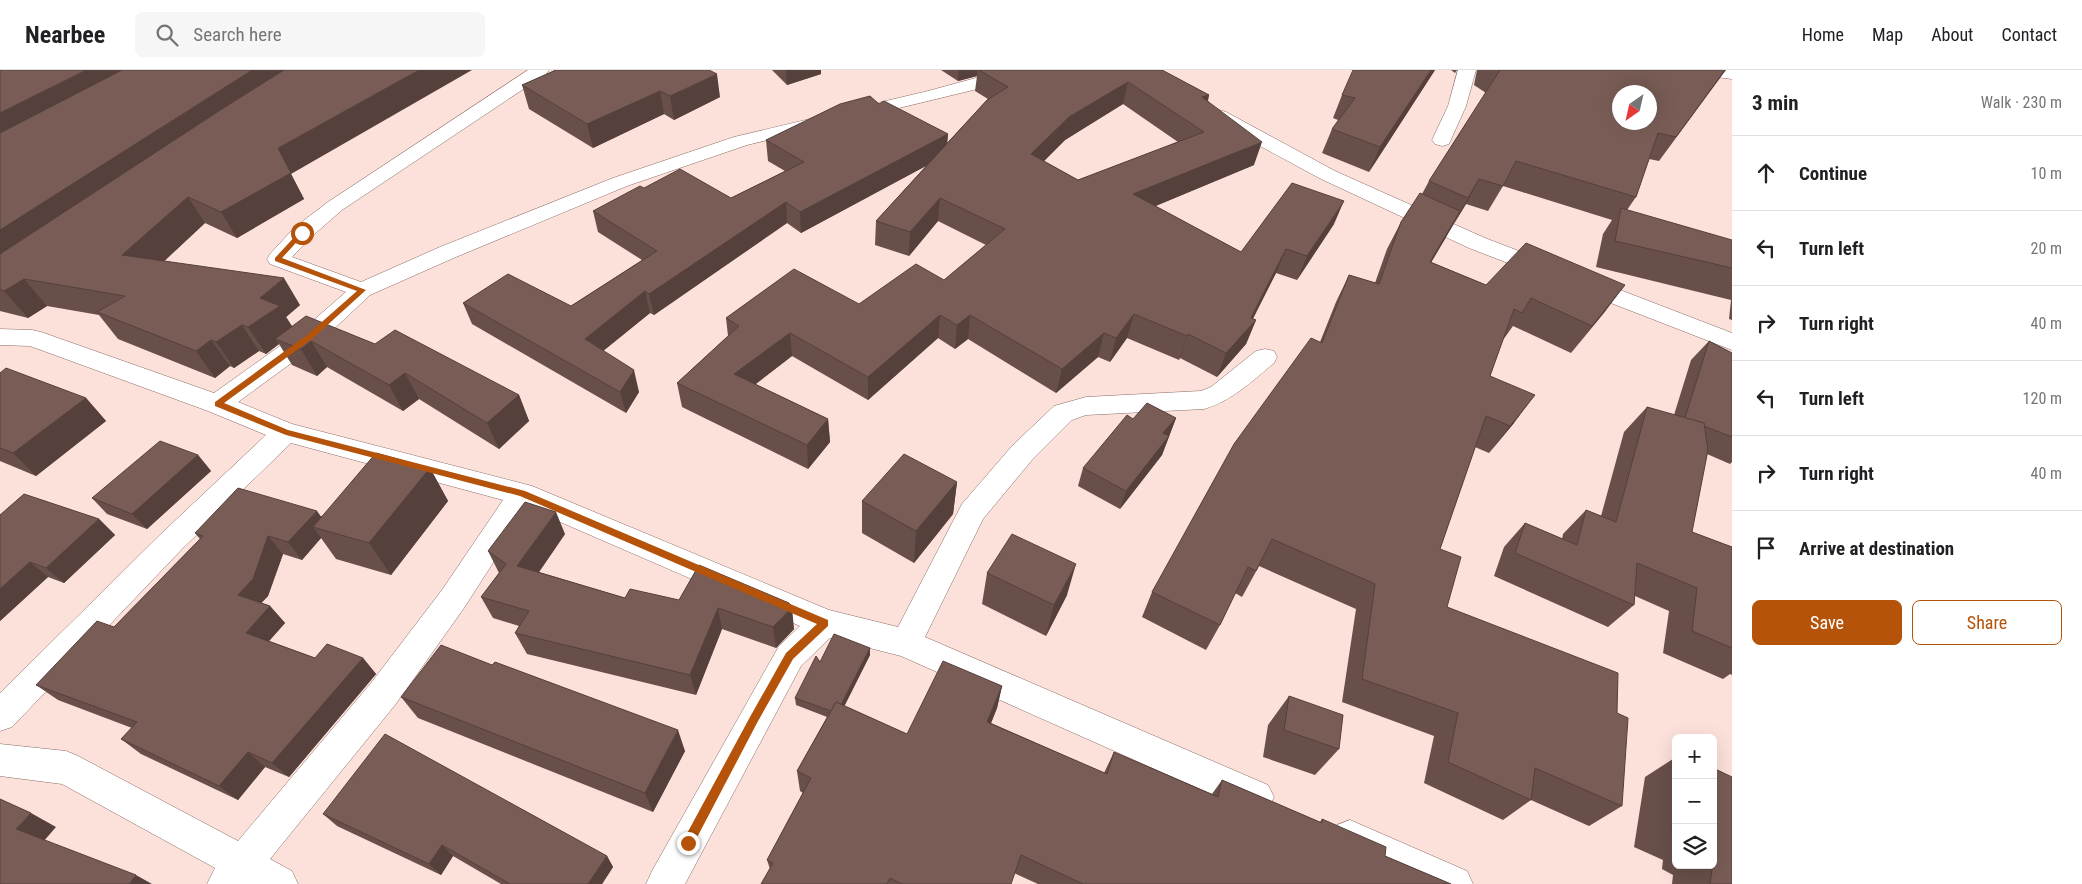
<!DOCTYPE html>
<meta charset="utf-8">
<style>
body{margin:0;font-family:"Roboto Condensed",sans-serif;background:#f6f6f6;color:#202124}
.controls{position:absolute;right:15px;bottom:15px;display:grid;overflow:hidden;border-radius:8px;box-shadow:0 5px 20px #0002}
.controls button{width:45px;height:45px;display:grid;place-items:center;padding:0;border:0;border-bottom:1px solid #e0e0e0;background:#fff;color:#202124;font:25px sans-serif}
.compass{position:absolute;left:1612px;top:15px;width:45px;height:45px;border-radius:50%;background:#fff;box-shadow:0 5px 20px #0002;rotate:214deg}
.stop{position:absolute;width:15px;height:15px;margin:-11px;border:4px solid #b45309;border-radius:50%;background:#fff}
.stop.end{background:#b45309;border-color:#fff;box-shadow:0 1px 5px #0008}
.list{margin:0;padding:0;list-style:none}
h2{display:flex;justify-content:space-between;align-items:center;height:65px;margin:0;padding:0 20px;font-size:21px}
h2 small{font-size:16px;font-weight:400;color:#757577}
.list li{display:grid;grid-template-columns:32px 1fr auto;gap:15px;align-items:center;box-sizing:border-box;height:75px;padding:0 20px;border-top:1px solid #e0e0e0}
.list b{display:block;font-size:19px;white-space:nowrap}
.list em{font-size:16px;font-style:normal;color:#757577}
.actions{display:flex;gap:10px;padding:15px 20px}
.actions a{flex:1;padding:11px 0;border:1px solid #b45309;border-radius:8px;text-align:center;font-size:18px;color:#b45309}
.actions .main{background:#b45309;color:#fff}
.icon{flex:none;width:28px;height:28px;fill:none;stroke:currentColor;stroke-width:2;stroke-linecap:round;stroke-linejoin:round}
.map{position:relative;flex:none;width:1732px;height:814px;overflow:hidden}
header{display:flex;align-items:center;gap:30px;box-sizing:border-box;height:70px;padding:0 25px;background:#fff;border-bottom:1px solid #e0e0e0}
header strong{font-size:24px}
nav{display:flex;gap:28px;margin-inline-start:auto;font-size:18px}
.search{width:350px;height:45px;background:#f6f6f6;display:flex;align-items:center;gap:12px;box-sizing:border-box;padding:0 18px;border-radius:8px;color:#757577;font-size:19px}
main{display:flex}
aside{flex:1;background:#fff}
.map>svg:first-child{display:block}
.lines{fill:none;stroke-linecap:round;stroke-linejoin:round}
.minor-casing{stroke:#8a6c66;stroke-width:1}
.minor{fill:#fff;fill-rule:evenodd}
.wall{fill:#684f4a;fill-rule:evenodd}
.shaded-wall{fill:#55403c}
.building{fill:#795c56;stroke:#55403c;fill-rule:evenodd}
.route{fill:#b45309}
</style>
<header>
<strong>Nearbee</strong>
<div class="search"><svg class="icon" aria-label="search" viewBox="0 0 24 24"><circle cx="10" cy="10" r="6"/><path d="M15 15l6 6"/></svg>Search here</div>
<nav><a>Home</a><a>Map</a><a>About</a><a>Contact</a></nav>
</header>
<main>
<div class="map">
<svg width="1732" height="814" viewBox="0 0 1732 814">
<rect width="100%" height="100%" fill="#fce0da"/>
<g class="lines">
<g class="minor-casing">
<g id="minor">
<path d="M528,0H549L546,4L342,140L310,168L292,187L361,212L440,177L613,108L734,67L928,21L1005,0H1031L1028,4L1006,12L747,75L627,116L456,187L370,225L319,273L238,332L292,354L532,416L829,540L898,557L962,434L1012,376L1054,336L1086,327L1201,321L1211,317L1256,281L1265,279L1274,281L1277,287L1274,293C1252,311 1232,331 1204,339L1086,345L1072,350L1032,390L983,449L925,567L1268,715L1274,727L1268,739L1256,744L901,586L830,568L801,596L685,814H646L652,801L779,576L800,556L528,438L464,538L395,635L270,789L292,801L298,814H207L215,798L62,714L0,706V674L66,681L78,686L238,771L371,613L442,520L503,430L291,373L183,478L12,657L0,661V623L163,462L266,365L208,341L30,276L0,275V259L32,260L41,262L214,323L301,261L346,222L270,194L267,189L270,184L294,158L328,132Z"/>
<polygon points="1458,0 1476,0 1466,36 1449,74 1442,76 1435,74 1432,70 1448,36"/>
<polygon points="1690,0 1732,0 1732,9 1693,4"/>
<polygon points="1219,40 1226,42 1335,101 1485,168 1732,263 1732,280 1469,178 1321,109 1212,50 1210,46 1212,42"/>
<polygon points="1350,750 1467,801 1473,814 1411,814 1337,781 1332,768 1337,755"/>
</g>
</g>
<use href="#minor" class="minor"/>
</g>
<g class="wall">
<polygon points="0,0 291,104 304,129 237,168 205,153 164,191 300,235 286,247 292,257 375,274 519,325 529,351 499,379 419,329 403,341 327,297 317,306 292,295 279,274 266,284 259,281 234,298 230,296 215,308 118,269 99,245 47,236 28,248 0,241"/>
<polygon points="556,0 720,27 674,50 664,44 593,78 529,39 522,15"/>
<polygon points="772,0 821,0 821,4 787,15"/>
<path d="M941,0H1162L1209,25L1208,31L1254,95L1155,136L1241,182L1334,154L1297,210L1276,203L1253,249L1256,250L1246,274L1217,307L1180,288L1179,290L1127,268L1110,292L1098,287L1056,323L968,269L955,279L938,268L868,330L792,286L755,314L828,349L830,372L808,399L682,337L677,313L728,266L726,248L859,234L944,210L986,175L938,151L909,186L875,175L876,151L926,96L801,163L787,153L654,245L650,243L603,281L639,322L626,343L472,254L463,233L571,236L642,190L598,162L593,141L644,118L731,128L785,101L768,91L766,70L879,34L948,64L947,73L988,29L975,21L977,6L958,11ZM1123,34L1178,72L1078,110L1044,91L1065,70Z"/>
<polygon points="1435,0 1369,102 1322,83 1332,59 1338,50 1333,48 1342,25"/>
<polygon points="1451,0 1457,0 1455,3"/>
<polygon points="1477,0 1726,0 1659,91 1649,89 1636,127 1627,140 1732,198 1732,250 1729,249 1731,230 1596,197 1603,164 1612,150 1503,116 1488,141 1466,134 1431,192 1486,215 1625,215 1571,283 1513,256 1503,270 1490,306 1514,353 1489,383 1475,377 1440,479 1447,537 1617,643 1622,736 1589,756 1531,730 1503,750 1424,713 1434,666 1342,632 1356,539 1259,496 1242,527 1235,523 1220,555 1206,580 1142,547 1152,522 1320,272 1336,232 1349,205 1375,213 1387,179 1401,152 1422,124 1429,111 1486,23 1474,15"/>
<polygon points="1709,271 1732,283 1732,392 1730,394 1707,384 1692,462 1732,477 1732,605 1730,604 1723,609 1663,583 1669,541 1635,526 1634,535 1608,557 1494,506 1504,477 1525,453 1562,469 1563,464 1586,440 1601,446 1624,362 1647,337 1674,345 1691,290"/>
<polygon points="0,303 86,328 106,351 36,406 0,391"/>
<polygon points="1176,348 1162,385 1120,439 1078,416 1083,398 1133,349"/>
<polygon points="198,385 211,401 147,459 107,444 92,428"/>
<polygon points="430,398 448,431 391,505 336,489 321,468 302,490 283,484 268,526 261,533 270,536 285,553 269,571 315,588 363,588 376,604 289,707 265,697 238,730 141,684 121,669 132,658 58,630 36,615 114,557 200,469 195,463 322,446"/>
<polygon points="957,412 953,444 914,493 862,463 862,431"/>
<polygon points="0,445 99,449 115,465 64,513 48,507 0,551"/>
<polygon points="565,464 539,502 625,528 679,530 699,495 794,559 776,578 722,559 696,625 527,584 515,563 519,556 493,548 481,527 499,503 488,481"/>
<polygon points="987,503 1067,525 1046,566 982,534"/>
<polygon points="870,578 870,585 844,636 907,664 1002,616 997,638 991,653 1104,703 1114,682 1212,724 1222,710 1320,752 1322,749 1385,786 1451,814 1038,814 1014,803 1011,814 761,814 770,799 767,790 803,723 800,721 797,701 827,647 796,635 795,628 820,592"/>
<polygon points="1289,626 1339,679 1315,705 1263,687 1268,655"/>
<polygon points="401,627 685,681 653,742 418,648"/>
<polygon points="1676,687 1676,795 1713,795 1713,698 1732,814 1672,814 1673,805 1662,799 1663,790 1634,777 1645,707"/>
<polygon points="323,744 607,786 613,797 602,814 501,814 453,786 441,805 337,756"/>
</g>
<g class="shaded-wall">
<polygon points="86,0 150,0 0,79 0,43"/>
<polygon points="252,0 307,0 0,201 0,160"/>
<polygon points="419,0 472,0 291,104 304,129 237,168 221,142 278,78"/>
<polygon points="786,0 821,0 821,4 787,15"/>
<polygon points="959,0 977,0 977,6 958,11"/>
<polygon points="1431,0 1435,0 1369,102 1380,77"/>
<polygon points="717,4 720,27 674,50 670,26"/>
<polygon points="1128,12 1123,34 1065,70 1028,107 1031,84 1069,47"/>
<polygon points="660,21 664,44 593,78 587,54"/>
<polygon points="1209,25 1203,47 1202,27"/>
<polygon points="948,64 946,85 801,163 800,142"/>
<polygon points="1262,72 1254,95 1127,148 1133,124"/>
<polygon points="1479,109 1466,134 1455,152 1468,128"/>
<polygon points="188,127 205,153 142,212 122,185"/>
<polygon points="940,128 938,151 909,186 910,162"/>
<polygon points="1344,131 1334,154 1297,210 1307,186"/>
<polygon points="786,132 787,153 654,245 649,224"/>
<polygon points="1460,141 1445,169 1415,220 1430,192"/>
<polygon points="1286,179 1276,203 1247,259 1256,250 1246,274 1217,307 1226,283 1251,248"/>
<polygon points="284,208 300,235 286,247 296,262 275,269 279,274 266,284 248,257 260,228"/>
<polygon points="24,209 47,236 28,248 4,221"/>
<polygon points="1625,215 1604,243 1571,283 1592,256"/>
<polygon points="645,221 650,243 592,290 585,269"/>
<polygon points="1134,244 1127,268 1110,292 1116,268"/>
<polygon points="940,245 938,268 868,330 868,307"/>
<polygon points="970,245 968,269 955,279 957,255"/>
<polygon points="242,255 259,281 234,298 216,272"/>
<polygon points="790,263 792,286 738,328 734,304"/>
<polygon points="1104,263 1098,287 1056,323 1062,299"/>
<polygon points="1188,264 1180,288 1179,290 1187,266"/>
<polygon points="211,270 230,296 215,308 196,281"/>
<polygon points="311,271 327,297 317,306 301,279"/>
<polygon points="634,300 639,322 626,343 620,322"/>
<polygon points="405,303 419,329 403,341 389,315"/>
<polygon points="519,325 529,351 499,379 487,353"/>
<polygon points="1535,325 1514,353 1489,383 1510,356"/>
<polygon points="86,328 106,351 36,406 13,383"/>
<polygon points="1176,348 1162,385 1120,439 1126,421 1163,363"/>
<polygon points="828,349 830,372 808,399 807,375"/>
<polygon points="198,385 211,401 147,459 132,444"/>
<polygon points="430,398 448,431 391,505 369,473"/>
<polygon points="957,412 953,444 914,493 916,461"/>
<polygon points="317,441 330,459 313,457 321,468 302,490 288,472"/>
<polygon points="556,442 565,464 528,518 517,496"/>
<polygon points="99,449 115,465 64,513 46,498"/>
<polygon points="268,466 283,484 268,526 253,542 238,525"/>
<polygon points="30,492 48,507 0,551 0,519"/>
<polygon points="1076,494 1067,525 1046,566 1054,535"/>
<polygon points="270,536 285,553 262,579 246,563"/>
<polygon points="792,537 794,559 776,578 773,557"/>
<polygon points="718,538 722,559 696,625 690,605"/>
<polygon points="870,578 870,585 837,651 836,644"/>
<polygon points="363,588 376,604 289,707 272,693"/>
<polygon points="1002,616 997,638 983,673 987,652"/>
<polygon points="678,660 685,681 653,742 645,723"/>
<polygon points="248,682 265,697 238,730 219,716"/>
<polygon points="31,743 56,757 43,772 16,759"/>
<polygon points="442,775 453,786 441,805 429,794"/>
<polygon points="607,786 613,797 602,814 588,814"/>
<polygon points="136,805 152,814 129,814"/>
</g>
<g class="building">
<polygon points="0,0 86,0 0,43"/>
<polygon points="122,0 252,0 0,160 0,63"/>
<polygon points="284,0 419,0 278,78 291,103 221,142 188,127 122,185 284,208 260,228 280,236 248,257 242,255 216,272 211,270 196,281 97,242 125,226 24,209 4,221 0,220 0,184 225,37"/>
<polygon points="556,0 709,0 717,4 670,26 660,21 587,54 522,15"/>
<path d="M979,0H1162L1209,25L1202,27L1262,72L1133,124L1241,182L1292,113L1344,131L1307,186L1286,179L1251,248L1256,250L1226,283L1188,264L1187,266L1134,244L1116,268L1104,263L1062,299L970,245L957,255L940,245L868,307L790,263L734,304L828,349L807,375L677,313L739,256L726,248L794,199L859,234L916,194L944,210L1005,159L940,128L910,162L876,151L987,30L1008,17ZM1128,12L1204,62L1078,110L1031,84L1069,47Z"/>
<polygon points="1353,0 1431,0 1380,77 1332,59 1355,28 1342,25"/>
<path d="M1499,0H1725L1676,67L1658,63L1636,127L1516,91L1503,116L1479,109L1468,128L1429,111L1500,0ZM1620,22H1650V52H1620Z"/>
<polygon points="870,26 879,34 884,31 948,64 800,142 786,132 649,224 645,221 585,269 634,300 620,322 463,233 508,204 571,236 657,181 593,141 640,116 644,118 680,99 731,128 804,92 766,70 840,34"/>
<polygon points="1420,123 1460,141 1430,192 1486,215 1526,173 1625,215 1592,256 1531,228 1522,243 1514,239 1490,306 1535,325 1510,356 1486,346 1440,479 1461,487 1447,537 1618,603 1617,643 1628,648 1622,736 1535,698 1531,730 1448,692 1458,643 1362,609 1375,514 1272,469 1256,501 1248,497 1220,555 1152,522 1234,374 1311,268 1322,273 1349,205 1379,214 1401,152"/>
<polygon points="1621,138 1732,170 1732,198 1615,171"/>
<polygon points="306,246 375,274 395,260 519,325 487,353 405,303 389,315 311,271 301,279 275,269"/>
<polygon points="1709,271 1732,283 1732,367 1704,356 1704,353 1685,348"/>
<polygon points="6,298 86,328 13,383 0,378 0,303"/>
<polygon points="1147,333 1176,348 1163,363 1169,366 1126,421 1083,398 1127,345 1133,349"/>
<polygon points="1647,337 1704,353 1708,380 1692,462 1732,477 1732,578 1692,561 1697,518 1637,493 1634,535 1515,483 1525,453 1577,475 1586,440 1616,452"/>
<polygon points="160,371 198,385 132,444 92,428"/>
<polygon points="376,383 430,398 369,473 313,457"/>
<polygon points="904,384 957,412 916,461 862,431"/>
<polygon points="238,418 317,441 288,472 268,466 253,509 238,525 270,536 246,563 315,588 327,574 363,588 272,693 248,682 219,716 121,669 137,652 36,615 97,551 114,557 203,466 195,463"/>
<polygon points="24,424 99,449 46,498 30,492 0,519 0,445"/>
<polygon points="525,432 556,442 517,496 625,528 630,519 679,530 699,495 789,533 792,537 773,557 718,538 690,605 515,563 529,541 481,527 506,494 488,481"/>
<polygon points="1012,464 1076,494 1054,535 987,503"/>
<polygon points="834,564 870,578 841,635 836,632 831,641 795,628 816,586 820,592"/>
<polygon points="441,575 492,595 495,592 678,660 645,723 401,627"/>
<polygon points="943,591 1002,616 987,652 1107,704 1114,682 1218,727 1222,710 1322,753 1322,749 1386,777 1385,786 1451,814 1083,814 1021,785 1011,814 902,814 890,808 887,814 761,814 773,793 767,790 811,708 797,701 836,632 907,664"/>
<polygon points="1289,626 1343,645 1339,679 1284,660"/>
<polygon points="385,664 607,786 588,814 510,814 442,775 429,794 323,744"/>
<polygon points="1713,698 1732,707 1732,814 1710,814 1714,785 1713,784"/>
<polygon points="0,729 31,743 16,759 136,805 129,814 0,814"/>
<polygon points="1676,729 1676,757 1672,756"/>
</g>
<polygon class="route" points="299,162 305,163 282,188 366,220 312,269 224,333 288,360 525,421 828,550 828,556 793,589 757,653 692,777 688,779 684,777 682,773 684,769 750,647 786,583 817,554 520,426 286,365 215,336 215,332 307,265 357,221 275,191 275,188"/>
</svg>
<div class="controls">
<button>+</button>
<button>−</button>
<button><svg class="icon" aria-label="layers" viewBox="0 0 24 24"><path d="M12 4l9 5-9 5-9-5zM3 14l9 5 9-5"/></svg></button>
</div>
<svg class="compass" viewBox="-18 -18 36 36"><path d="M0-13l5 13h-10z" fill="#e53935"/><path d="M0 13l5-13h-10z" fill="#757577"/></svg>
<div class="stop" style="left:302px;top:163px"></div>
<div class="stop end" style="left:688px;top:773px"></div>
</div>
<aside>
<h2>3 min<small>Walk · 230 m</small></h2>
<ul class="list">
<li><svg class="icon" aria-label="ahead" viewBox="0 0 24 24"><path d="M12 20V5M6 11l6-6 6 6"/></svg><div><b>Continue</b></div><em>10 m</em></li>
<li><svg class="icon" aria-label="left" viewBox="0 0 24 24"><path d="M17 20v-9H6M10 6l-5 5 5 5"/></svg><div><b>Turn left</b></div><em>20 m</em></li>
<li><svg class="icon" aria-label="right" viewBox="0 0 24 24"><path d="M7 20v-9h11M14 6l5 5-5 5"/></svg><div><b>Turn right</b></div><em>40 m</em></li>
<li><svg class="icon" aria-label="left" viewBox="0 0 24 24"><path d="M17 20v-9H6M10 6l-5 5 5 5"/></svg><div><b>Turn left</b></div><em>120 m</em></li>
<li><svg class="icon" aria-label="right" viewBox="0 0 24 24"><path d="M7 20v-9h11M14 6l5 5-5 5"/></svg><div><b>Turn right</b></div><em>40 m</em></li>
<li><svg class="icon" aria-label="arrive" viewBox="0 0 24 24"><path d="M6 21V4h12l-3 4 3 4H6"/></svg><div><b>Arrive at destination</b></div></li>
</ul>
<div class="actions"><a class="main">Save</a><a>Share</a></div>
</aside>
</main>
